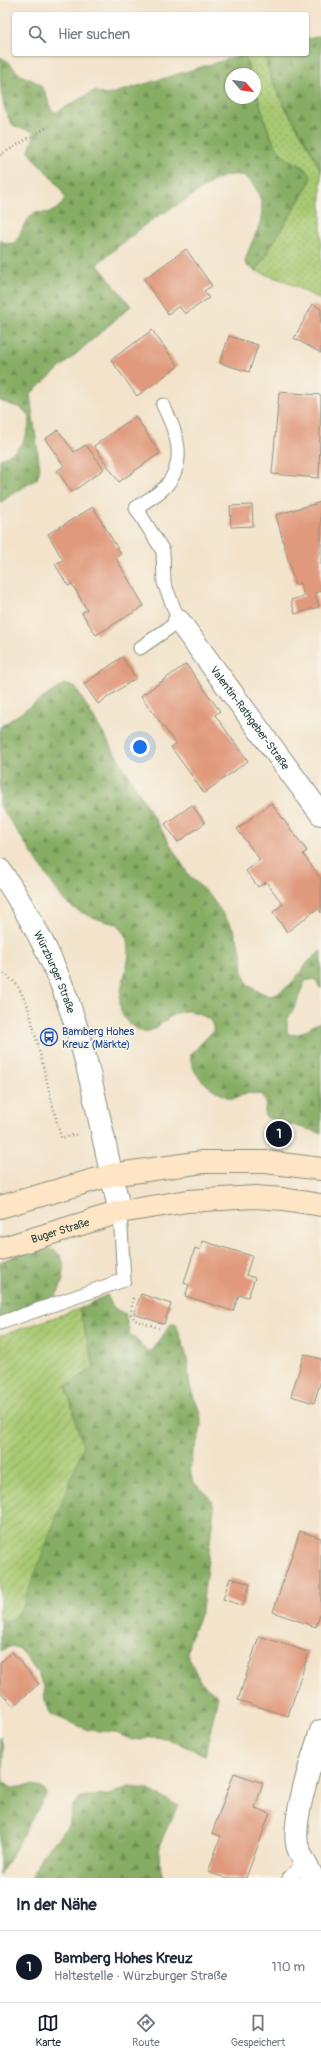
<!DOCTYPE html>
<html lang="de">
<meta charset="utf-8">
<style>
body{margin:0;font-family:Pangolin,sans-serif;background:#f6f6f7;color:#1f2937}
.compass{position:absolute;left:225px;top:68px;width:36px;height:36px;border-radius:50%;background:#fff;box-shadow:0 1px 3px #0004;rotate:119deg}
.you{position:absolute;left:140px;top:747px;width:14px;height:14px;margin:-10px;border:3px solid #fff;border-radius:50%;background:#1a73e8;box-shadow:0 0 0 6px #1a73e833}
.badge{display:grid;place-items:center;width:26px;height:26px;border-radius:50%;background:#111827;color:#fff;font-size:13px;font-weight:700}
.pin{position:absolute;translate:-50% -50%;border:2px solid #fff;box-shadow:0 1px 4px #0006}
.list{margin:0;padding:0;list-style:none}
h2{display:flex;justify-content:space-between;align-items:center;height:52px;margin:0;padding:0 16px;font-size:17px}
h2 small{font-size:13px;font-weight:400;color:#747a83}
.list li{display:grid;grid-template-columns:26px 1fr auto;gap:12px;align-items:center;box-sizing:border-box;height:72px;padding:0 16px;border-top:1px solid #e0e1e3}
.list b{display:block;font-size:15px;white-space:nowrap}
.list p{margin:0;font-size:13px;white-space:nowrap;color:#747a83}
.list em{font-size:13px;font-style:normal;color:#747a83}
.icon{flex:none;width:22px;height:22px;fill:none;stroke:currentColor;stroke-width:2;stroke-linecap:round;stroke-linejoin:round}
.map{position:relative;flex:none;width:321px;height:1878px;overflow:hidden}
.search{position:absolute;background:#fff;box-shadow:0 1px 3px #0004;left:12px;right:12px;top:12px;height:44px;display:flex;align-items:center;gap:10px;box-sizing:border-box;padding:0 14px;border-radius:4px;color:#747a83;font-size:15px}
.sheet{height:124px;background:#fff}
nav{display:flex;justify-content:space-around;align-items:center;box-sizing:border-box;height:56px;border-top:1px solid #e0e1e3;background:#fff;font-size:11px;color:#747a83}
nav a{display:grid;justify-items:center;gap:2px}
nav .on{color:#111827}
.map>svg:first-child{display:block}
.grass{fill:url(#grass-dots);stroke:#648353}
.forest{fill:url(#forest-firs);stroke:#52754c}
.garden{fill:url(#garden-furrows);stroke:#648353}
.building{fill:#e0997c}
.lines{fill:none;stroke-linecap:round;stroke-linejoin:round}
.lane-casing{stroke:#89907f;stroke-width:15}
.street-casing{stroke:#89907f;stroke-width:24}
.secondary-casing{stroke:#89907f;stroke-width:24}
.path{stroke:#89907f;stroke-width:2.5;stroke-dasharray:1 3;stroke-linecap:butt}
.lane{stroke:#fff;stroke-width:13}
.street{stroke:#fff;stroke-width:22}
.secondary{stroke:#fde5c5;stroke-width:22}
.labels{text-anchor:middle;stroke-width:4;stroke-linejoin:round;paint-order:stroke}
.street-label{font-size:11px;fill:#1f3d34;stroke:#f7f3e8}
.transit-label{font-size:11px;fill:#164399;stroke:#f7f3e8;text-anchor:start}
</style>
<div class="map">
<svg width="321" height="1878" viewBox="0 0 321 1878">
<defs>
<pattern id="grass-dots" width="8" height="8" patternUnits="userSpaceOnUse"><rect width="8" height="8" fill="#a8c972"/><path d="M2 2h.1M6 6h.1" fill="none" stroke="#88a45e" stroke-width="1.8" stroke-linecap="round"/></pattern>
<pattern id="forest-firs" width="22" height="20" patternUnits="userSpaceOnUse"><rect width="22" height="20" fill="#86ad64"/><path d="M5 1l3.5 6h-7zM16 11l3.5 6h-7z" fill="#6d8e53"/></pattern>
<pattern id="garden-furrows" width="10" height="10" patternUnits="userSpaceOnUse"><rect width="10" height="10" fill="#a8c972"/><path d="M-1 1l2-2M0 10L10 0M9 11l2-2" fill="none" stroke="#88a45e"/></pattern>
</defs>
<rect width="100%" height="100%" fill="#f7f3e8"/>
<filter id="ink" filterUnits="userSpaceOnUse"><feTurbulence type="fractalNoise" baseFrequency=".025" numOctaves="2"/><feDisplacementMap in="SourceGraphic" scale="8" xChannelSelector="R" yChannelSelector="G"/><feConvolveMatrix kernelMatrix="1 2 1 2 8 2 1 2 1" color-interpolation-filters="sRGB"/></filter>
<filter id="wash" filterUnits="userSpaceOnUse"><feTurbulence type="fractalNoise" baseFrequency=".012" numOctaves="4" result="noise"/><feDisplacementMap in="SourceGraphic" scale="16" xChannelSelector="R" yChannelSelector="G"/><feGaussianBlur stdDeviation="0.9" result="paint"/><feColorMatrix in="noise" values="0 0 0 0 0 0 0 0 0 0 0 0 0 0 0 0 0 1.4 0 .05"/><feComposite in="paint" operator="in"/></filter>
<g filter="url(#wash)">
<rect width="100%" height="100%" fill="#f3e3ca"/>
<path class="grass" d="M245,54H265C271,97 305,132 321,172V300L285,281L256,271L310,181C303,159 296,167 282,155C269,142 255,92 255,74H250Z"/>
<g class="forest">
<path d="M321,36V172C306,132 271,98 265,54H307V39Z"/>
<path d="M245,54L250,74H231V98H255V88C263,109 266,139 283,155C291,163 303,165 311,175L309,184L256,271L247,266L245,262C248,245 262,228 262,210C262,194 250,172 232,175C216,176 204,188 192,196C176,206 160,214 145,225C129,238 113,251 97,264L131,306L30,394L40,469L37,479L15,492L0,503V459C20,452 29,437 30,416L21,408L0,401V240C17,250 18,237 24,225C27,220 31,216 35,212C49,214 58,212 65,198C58,179 39,168 29,151L35,134C29,127 20,131 13,125C0,109 0,80 0,57C11,61 13,69 21,75C25,78 31,79 36,82C47,89 47,100 52,111L57,112L94,91L105,95L111,94Z"/>
<path d="M64,684L75,687L188,874L211,897L234,930L242,954L243,974L248,985L256,990L269,996L277,994L291,984L308,962L321,951V989L315,979L305,981L296,1004L287,1020V1033C300,1040 310,1024 321,1022V1133L268,1118L264,1115L266,1103L263,1095L249,1093L232,1099C214,1092 188,1075 191,1054L213,1031C214,1025 211,1020 205,1017C170,995 161,1040 139,1030C103,1013 129,977 129,950C129,940 124,932 118,924C102,922 76,912 64,901L0,806V727Z"/>
<path d="M44,1248C71,1249 67,1282 54,1298L0,1322V1262L22,1253Z"/>
<path d="M107,1295L113,1307L125,1314L130,1334L148,1351H152L171,1324H176C180,1336 185,1347 187,1359C189,1368 188,1377 190,1386C193,1398 201,1409 201,1421C202,1440 187,1456 191,1474C193,1489 209,1488 214,1508L202,1610L190,1639L187,1654L200,1681L218,1696L205,1755L166,1738L154,1737L132,1740L114,1732L88,1730L55,1716L49,1713L45,1702L44,1686L38,1674L20,1649L12,1646L0,1651V1618L4,1620L83,1447L66,1386L94,1367L79,1309Z"/>
<path d="M0,1737C6,1751 1,1766 3,1782L12,1788C24,1787 34,1781 45,1790L46,1795L0,1875Z"/>
<path d="M128,1787L147,1789L179,1806C171,1821 159,1839 159,1856C159,1864 163,1871 164,1878H31L42,1855L64,1831L69,1824L73,1805L80,1799L87,1796L109,1795Z"/>
</g>
<polygon class="garden" points="79,1309 94,1367 66,1386 83,1447 21,1610 11,1620 4,1620 0,1618 0,1336"/>
<g id="blocks">
<g class="building">
<polygon points="186,249 212,286 204,291 209,298 185,314 179,306 168,314 144,279"/>
<polygon points="313,304 321,309 321,353 294,338"/>
<polygon points="152,330 178,366 137,396 111,360"/>
<polygon points="229,336 258,345 249,372 220,363"/>
<polygon points="279,392 321,395 319,478 272,474"/>
<polygon points="135,416 160,453 119,482 94,446"/>
<polygon points="58,430 74,452 86,445 104,469 72,492 57,471 64,466 45,439"/>
<polygon points="321,502 321,591 315,593 319,607 295,614 291,600 304,596 300,583 295,585 276,515"/>
<polygon points="252,505 253,526 231,527 230,506"/>
<polygon points="93,507 121,554 116,558 144,606 96,635 82,613 87,610 72,584 68,586 55,564 63,560 48,534"/>
<polygon points="122,657 136,678 98,704 84,684"/>
<polygon points="186,664 220,711 215,715 248,761 204,793 171,747 176,744 141,696"/>
<polygon points="271,803 307,851 303,854 321,879 321,913 318,908 287,932 273,912 283,904 266,882 258,887 246,871 260,860 237,829"/>
<polygon points="192,805 205,823 178,842 165,824"/>
<polygon points="203,1241 252,1256 246,1275 255,1278 248,1297 239,1295 233,1311 185,1296 189,1285 184,1283 195,1248 200,1250"/>
<polygon points="141,1294 171,1304 164,1324 134,1314"/>
<polygon points="304,1354 321,1359 321,1380 314,1403 291,1396"/>
<polygon points="300,1531 321,1538 321,1612 316,1627 273,1612"/>
<polygon points="230,1578 250,1584 243,1606 223,1599"/>
<polygon points="259,1636 309,1652 288,1716 238,1700"/>
<polygon points="12,1652 39,1684 13,1706 0,1691 0,1663"/>
<polygon points="234,1773 263,1783 255,1808 270,1813 246,1878 225,1878 208,1872 221,1836 212,1833"/>
</g>
</g>
</g>
<g filter="url(#ink)">
<use href="#blocks" fill-opacity="0" stroke="#89907f" stroke-width="1"/>
<g class="lines">
<g class="lane-casing">
<g id="lane">
<path d="M140,648L179,621L164,583L163,551L136,508C145,501 158,495 166,486C188,460 176,431 163,405"/>
<polyline points="0,1323 124,1280 120,1212"/>
<polyline points="289,1878 305,1862"/>
</g>
</g>
<g class="street-casing">
<g id="street">
<path id="s1" d="M179,621L321,814"/>
<path id="s2" d="M0,870C25,908 48,948 64,991C91,1062 102,1138 120,1212"/>
<path d="M313,1878C308,1868 302,1858 298,1848C290,1823 313,1757 321,1731"/>
</g>
</g>
<g class="secondary-casing">
<g id="secondary">
<polyline points="0,1207 111,1175 203,1162 266,1162 321,1169"/>
<path id="s3" d="M0,1249L120,1212L188,1201L255,1197L283,1199L321,1205"/>
</g>
</g>
<g class="path">
<polyline points="0,155 46,128"/>
<polyline points="0,972 7,975 17,985 28,1006 61,1138 79,1134"/>
<polyline points="133,1298 131,1314 135,1320 159,1328"/>
</g>
<use href="#lane" class="lane"/>
<use href="#street" class="street"/>
<use href="#secondary" class="secondary"/>
</g>
</g>
<defs>
<g id="bus-ring" transform="scale(0.9)"><circle r="9.5" fill="#f7f3e8" stroke="#1a4fb4" stroke-width="1.5"/><path d="M-5-6H5V4H4V6H2V4H-2V6H-4V4H-5ZM-3.5-4V0h7V-4ZM-3.5 1.2v1.5H-2V1.2ZM2 1.2v1.5H3.5V1.2Z" fill="#1a4fb4"/></g>
</defs>
<g fill-rule="evenodd">
<use href="#bus-ring" x="49" y="1037"/>
</g>
<g class="labels">
<g class="street-label">
<text dy="4" stroke="none"><textPath href="#s1" startOffset="120">Valentin-Rathgeber-Straße</textPath></text>
<text dy="4" stroke="none"><textPath href="#s2" startOffset="116">Würzburger Straße</textPath></text>
<text dy="4" stroke="none"><textPath href="#s3" startOffset="63">Buger Straße</textPath></text>
</g>
<g class="transit-label">
<text x="62" y="1035">Bamberg Hohes<tspan x="62" dy="13">Kreuz (Märkte)</tspan></text>
</g>
</g>
</svg>
<svg class="compass" viewBox="-18 -18 36 36"><path d="M0-13l5 13h-10z" fill="#e53935"/><path d="M0 13l5-13h-10z" fill="#747a83"/></svg>
<div class="you"></div>
<div class="pin badge" style="left:279px;top:1134px">1</div>
<div class="search"><svg class="icon" aria-label="search" viewBox="0 0 24 24"><circle cx="10" cy="10" r="6"/><path d="M15 15l6 6"/></svg>Hier suchen</div>
</div>
<section class="sheet">
<h2>In der Nähe<small></small></h2>
<ul class="list">
<li><span class="badge">1</span><div><b>Bamberg Hohes Kreuz</b><p>Haltestelle · Würzburger Straße</p></div><em>110 m</em></li>
</ul>
</section>
<nav>
<a class="on"><svg class="icon" aria-label="map" viewBox="0 0 24 24"><path d="M3 6l6-2 6 2 6-2v14l-6 2-6-2-6 2zM9 4v14M15 6v14"/></svg>Karte</a>
<a><svg class="icon" aria-label="directions" viewBox="0 0 24 24"><path d="M12 3l9 9-9 9-9-9zM9 14v-3h6M13 9l2 2-2 2"/></svg>Route</a>
<a><svg class="icon" aria-label="saved" viewBox="0 0 24 24"><path d="M7 4h10v16l-5-4-5 4z"/></svg>Gespeichert</a>
</nav>
